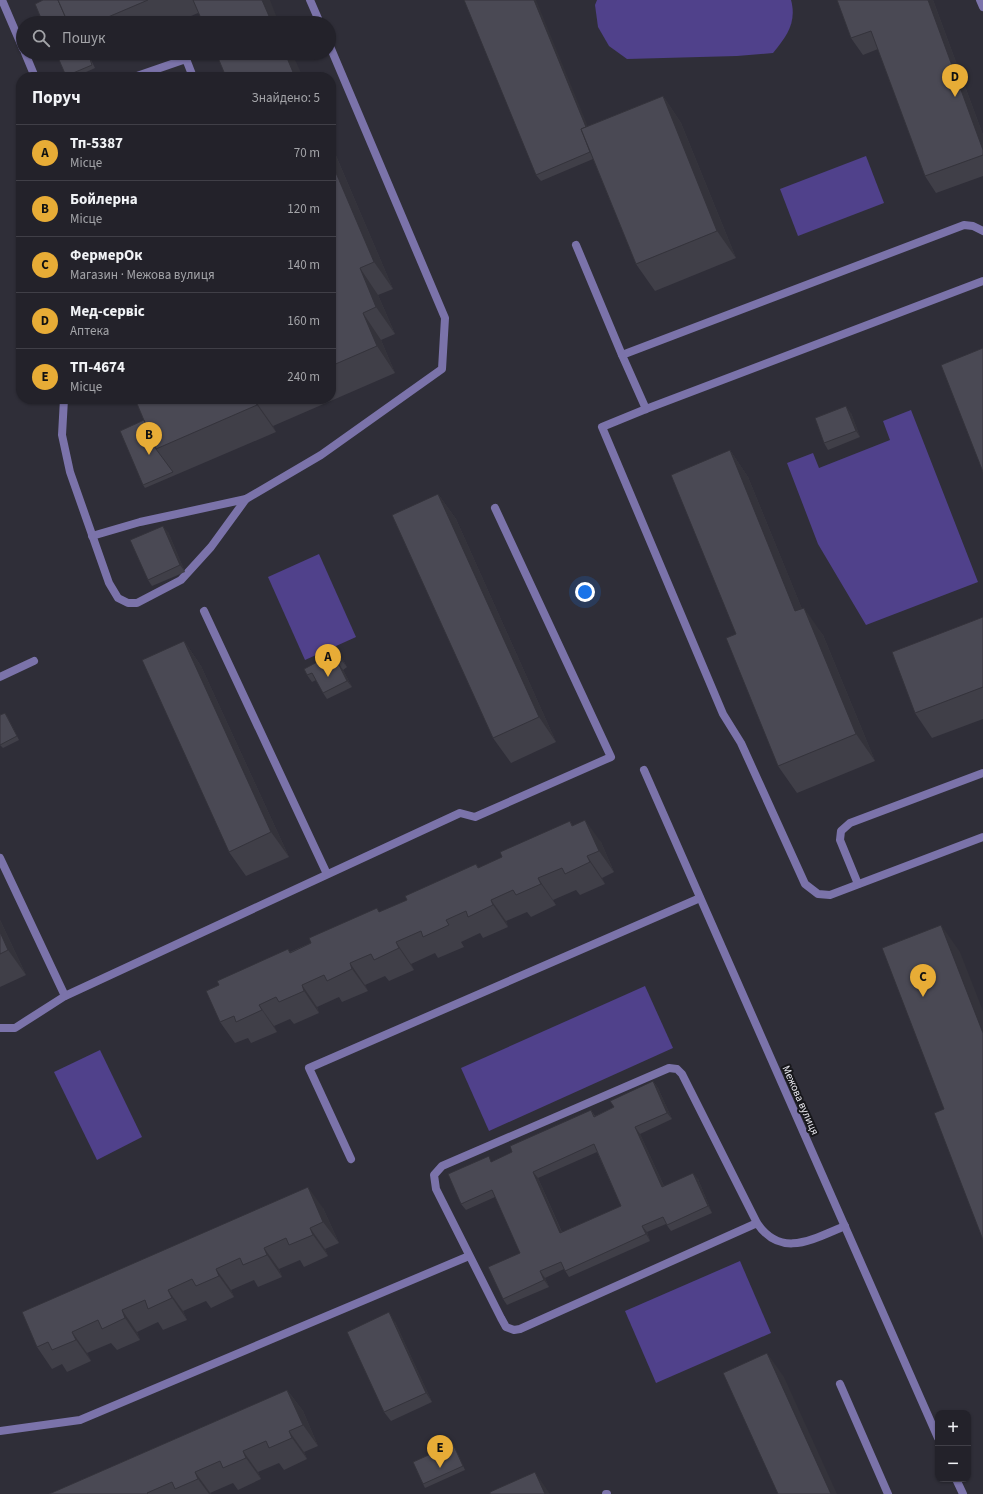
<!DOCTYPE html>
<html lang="uk">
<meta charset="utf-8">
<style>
body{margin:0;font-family:"Source Sans 3",sans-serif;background:#2b2a32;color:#f1f3f6}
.controls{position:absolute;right:12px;bottom:12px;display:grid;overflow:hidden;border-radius:8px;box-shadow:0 1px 3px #0004}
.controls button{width:36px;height:36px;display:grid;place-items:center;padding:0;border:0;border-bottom:1px solid #403f47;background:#23222a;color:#f1f3f6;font:20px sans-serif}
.you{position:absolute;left:585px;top:592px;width:14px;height:14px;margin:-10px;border:3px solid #fff;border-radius:50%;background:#1a73e8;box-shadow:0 0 0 6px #1a73e833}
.badge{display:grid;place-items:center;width:26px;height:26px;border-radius:50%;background:#e7ac36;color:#111;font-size:13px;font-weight:700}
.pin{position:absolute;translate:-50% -33px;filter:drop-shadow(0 1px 2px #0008)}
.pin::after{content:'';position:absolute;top:21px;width:14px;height:12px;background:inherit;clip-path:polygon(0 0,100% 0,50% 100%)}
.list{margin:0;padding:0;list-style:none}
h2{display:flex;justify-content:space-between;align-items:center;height:52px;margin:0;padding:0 16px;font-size:17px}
h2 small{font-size:13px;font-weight:400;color:#a3a4a8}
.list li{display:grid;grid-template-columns:26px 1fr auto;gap:12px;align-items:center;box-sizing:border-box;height:56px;padding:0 16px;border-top:1px solid #403f47}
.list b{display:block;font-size:15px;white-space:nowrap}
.list p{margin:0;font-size:13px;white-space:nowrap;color:#a3a4a8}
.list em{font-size:13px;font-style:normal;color:#a3a4a8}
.icon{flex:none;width:22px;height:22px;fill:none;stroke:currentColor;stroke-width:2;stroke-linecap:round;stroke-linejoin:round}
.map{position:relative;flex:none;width:983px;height:1494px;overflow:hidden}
.search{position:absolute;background:#23222a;box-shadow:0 1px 3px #0004;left:16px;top:16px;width:320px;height:44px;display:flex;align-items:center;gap:10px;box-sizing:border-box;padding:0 14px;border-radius:22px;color:#a3a4a8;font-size:15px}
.panel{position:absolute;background:#23222a;box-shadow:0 1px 3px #0004;left:16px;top:72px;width:320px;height:332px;border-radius:16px}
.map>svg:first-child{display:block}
.green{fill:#50418b}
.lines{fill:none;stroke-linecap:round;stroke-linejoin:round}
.service{stroke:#7b73aa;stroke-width:8}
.minor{stroke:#7b73aa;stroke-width:8}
.wall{fill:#403f48;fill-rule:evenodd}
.shaded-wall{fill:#34333b}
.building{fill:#4a4954;stroke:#34333b;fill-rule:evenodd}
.labels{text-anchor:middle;stroke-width:4;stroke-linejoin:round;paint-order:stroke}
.street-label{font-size:11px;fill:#e9e8ef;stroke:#17171b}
</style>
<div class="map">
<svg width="983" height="1494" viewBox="0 0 983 1494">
<rect width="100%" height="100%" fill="#2f2e38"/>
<g class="green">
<path d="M597,0H791C797,22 787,36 773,53L737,56L627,59L609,46L598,27L595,5Z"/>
<polygon points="866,156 884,203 798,236 780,189"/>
<polygon points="911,410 978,582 866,625 818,544 787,463 813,453 819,468 890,440 883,421"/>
<polygon points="319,554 356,637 305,660 268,577"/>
<polygon points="645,986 673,1048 489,1131 461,1068"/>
<polygon points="100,1050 142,1137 97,1160 54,1072"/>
<polygon points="740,1261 771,1333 656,1383 625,1311"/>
</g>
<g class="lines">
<g class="service">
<polyline points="2,0 23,49"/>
<polyline points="310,0 320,23"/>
<polyline points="980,0 983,7"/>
<polyline points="25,53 35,77"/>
<polyline points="134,77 186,59 193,77"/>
<polyline points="576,245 622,355"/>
<polyline points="983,281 646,409 602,427 723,714 741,743 805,884 818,894 830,895 983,837"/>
<polyline points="64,399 62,435 70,472 109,583 118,598 128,603 137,603 181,580 211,547 246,499"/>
<polyline points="646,409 622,355 964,225 973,226 983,231"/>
<polyline points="92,536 140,522 246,499 321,455 442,369 445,318 329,44"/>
<polyline points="204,611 327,874"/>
<polyline points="0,677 34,661"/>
<polyline points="0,858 65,996"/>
<polyline points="858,884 840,840 841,831 850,823 983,773"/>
<polyline points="0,1028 15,1028 65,996 460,813 475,817 611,757 495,508"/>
<polyline points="351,1159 309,1068 700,898"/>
<path d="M757,1223L520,1329L514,1330L506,1327L501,1318L436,1189L434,1175L442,1166L669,1068L677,1069L682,1074L757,1223C781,1259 813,1239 845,1226"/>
<polyline points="840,1384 888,1494"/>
<polyline points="0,1431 80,1420 469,1256"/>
<polyline points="606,1494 607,1494"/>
</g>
<g class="minor">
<polyline points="644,770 938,1438"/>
<polyline points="956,1479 963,1494"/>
</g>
</g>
<g class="wall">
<polygon points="43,0 270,0 198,13 175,23 43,23"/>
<polygon points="837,0 933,0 983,135 983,176 936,193 925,176 878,49 863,55 851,38"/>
<polygon points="56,53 106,53 91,60 95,68 75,77 67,77"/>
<polygon points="663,96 681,123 736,258 655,291 636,264 593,159 541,181 536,175 588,126"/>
<polygon points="331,144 393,289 378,295 395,334 381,340 395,373 273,426 276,432 145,488 143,485 144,420 135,399 331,399"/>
<polygon points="851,413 860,437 828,450 824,443"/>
<polygon points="730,450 748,477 802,609 823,635 875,761 797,793 778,766 736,634"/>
<polygon points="438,494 456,519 556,742 511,763 493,738"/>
<polygon points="168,532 185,572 152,586 148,580"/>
<polygon points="983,617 983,719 932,738 915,713"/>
<polygon points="184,641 201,666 289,857 246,876 229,852"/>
<polygon points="342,658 347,667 343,670 352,687 327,699 323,693 316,680 312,682 307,675"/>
<polygon points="7,716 19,740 3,748 0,745"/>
<polygon points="570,821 573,826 601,842 614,872 602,878 605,884 580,895 576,890 553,900 556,905 531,917 527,912 506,921 508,927 483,938 480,933 461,942 464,947 438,958 435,953 411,964 414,970 389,981 385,976 365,985 368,991 342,1002 339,997 317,1007 319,1013 294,1024 290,1019 274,1026 277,1032 251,1043 248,1038 235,1043 220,1022 219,985 288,949 290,952 407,900 476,864 479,868 502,857"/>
<polygon points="0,920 26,975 0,987"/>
<path d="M653,1081L658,1088L672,1119L640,1134L664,1186L698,1179L712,1213L671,1231L666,1224L647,1232L650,1241L569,1277L564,1269L545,1278L549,1287L507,1305L503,1299L520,1253L495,1197L466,1210L461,1204L493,1161L512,1152L591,1110L595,1116L614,1107ZM597,1152L621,1206L562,1232L538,1178Z"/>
<polygon points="323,1208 339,1243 325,1249 328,1256 304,1267 300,1260 279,1269 282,1277 258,1287 254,1280 231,1290 234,1297 211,1308 206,1301 183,1311 187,1320 163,1330 158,1322 137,1332 140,1340 117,1350 111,1343 87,1353 91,1361 67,1372 62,1364 52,1369 37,1347"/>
<polygon points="395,1322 432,1402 391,1421 384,1412"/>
<polygon points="287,1390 303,1411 318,1446 304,1452 307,1459 284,1470 279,1463 258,1472 261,1479 238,1490 233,1483 210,1493 211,1494 49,1494"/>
<polygon points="453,1444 455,1448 465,1470 425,1488 423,1484"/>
</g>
<g class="shaded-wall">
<polygon points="262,0 270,0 279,23 272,23"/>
<polygon points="534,0 536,0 600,156 595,149"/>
<polygon points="928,0 933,0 983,135 983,150"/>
<polygon points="285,53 292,53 303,77 295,77"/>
<polygon points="663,96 681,123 736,258 717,231"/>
<polygon points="331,144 393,289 374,262 331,161"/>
<polygon points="360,268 378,295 395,334 376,307"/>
<polygon points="363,313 381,340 395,373 377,346"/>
<polygon points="254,399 273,426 276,432 257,405"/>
<polygon points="846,406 851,413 860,437 856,431"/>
<polygon points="730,450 748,477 814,638 795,611"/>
<polygon points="438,494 456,519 556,742 539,717"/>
<polygon points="163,526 168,532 185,572 180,565"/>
<polygon points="804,608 823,635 875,761 856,734"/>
<polygon points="184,641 201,666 289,857 271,832"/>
<polygon points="338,651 342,658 347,667 342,661"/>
<polygon points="338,663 343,670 352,687 347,681"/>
<polygon points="585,820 601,842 614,872 599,851"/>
<polygon points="587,856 602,878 605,884 590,862"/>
<polygon points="538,878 553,900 556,905 541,884"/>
<polygon points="491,900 506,921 508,927 493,905"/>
<polygon points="0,920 26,975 8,950 0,932"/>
<polygon points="941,925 960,952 983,1011 983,1033"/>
<polygon points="396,942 411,964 414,970 399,948"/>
<polygon points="350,963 365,985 368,991 352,969"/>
<polygon points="302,985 317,1007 319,1013 304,991"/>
<polygon points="259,1005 274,1026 277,1032 262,1010"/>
<polygon points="653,1081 658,1088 672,1119 667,1113"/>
<polygon points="635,1127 640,1134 667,1193 662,1187"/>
<polygon points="533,1172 538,1178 565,1240 560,1233"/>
<polygon points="693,1173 698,1179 712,1213 708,1206"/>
<polygon points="308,1187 323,1208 339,1243 323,1222"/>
<polygon points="642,1226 647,1232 650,1241 646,1234"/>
<polygon points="310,1228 325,1249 328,1256 313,1235"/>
<polygon points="264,1248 279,1269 282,1277 267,1255"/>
<polygon points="216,1269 231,1290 234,1297 219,1276"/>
<polygon points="540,1271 545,1278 549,1287 544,1280"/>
<polygon points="168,1290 183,1311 187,1320 172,1298"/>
<polygon points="122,1310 137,1332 140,1340 125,1318"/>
<polygon points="389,1312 395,1322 432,1402 426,1393"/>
<polygon points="72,1332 87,1353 91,1361 76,1340"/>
<polygon points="767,1353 784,1377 837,1494 831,1494"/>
<polygon points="287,1390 303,1411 318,1446 303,1425"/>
<polygon points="289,1431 304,1452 307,1459 292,1438"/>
<polygon points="243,1451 258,1472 261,1479 246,1458"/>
<polygon points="195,1472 211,1494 209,1494 198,1479"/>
<polygon points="535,1472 550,1494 545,1494"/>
</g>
<g class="building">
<polygon points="43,0 58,0 68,23 43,23 35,4"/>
<polygon points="58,0 148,0 94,23 68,23"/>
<polygon points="193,0 262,0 272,23 203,23"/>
<polygon points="464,0 534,0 586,127 581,129 590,152 536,175"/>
<polygon points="837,0 928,0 983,150 983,155 925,176 871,31 851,38"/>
<polygon points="56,53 86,53 89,56 92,65 66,76"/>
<polygon points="216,53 285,53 295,77 226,77"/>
<polygon points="663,96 717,231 636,264 581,129"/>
<polygon points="331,161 374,262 360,268 376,307 363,313 377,346 331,366"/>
<polygon points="983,348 983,472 941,365"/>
<polygon points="135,399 254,399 257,405 156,449"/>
<polygon points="846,406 856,431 824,443 815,418"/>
<polygon points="144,420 156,449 173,472 143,485 120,431"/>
<polygon points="730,450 795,611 804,608 856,734 778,766 726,638 736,634 671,475"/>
<polygon points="438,494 539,717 493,738 392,515"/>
<polygon points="163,526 180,565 148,580 130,540"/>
<polygon points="983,617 983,687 915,713 892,652"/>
<polygon points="184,641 271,832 229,852 142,660"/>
<polygon points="338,651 342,661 338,663 347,681 323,693 312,673 307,675 304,669"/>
<polygon points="5,713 17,736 0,745 0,715"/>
<polygon points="585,820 599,851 587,856 590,862 565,874 562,868 538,878 541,884 516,895 513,890 491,900 493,905 468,917 466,911 446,920 449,925 423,937 421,931 396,942 399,948 374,960 371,954 350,963 352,969 327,981 324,975 302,985 304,991 279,1002 276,997 259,1005 262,1010 236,1022 234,1016 220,1022 206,991 219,985 217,981 288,949 290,953 311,943 309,938 377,908 379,912 407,900 405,896 476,864 478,868 502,857 500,852 570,821 572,826"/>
<polygon points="941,925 983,1033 983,1240 934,1113 944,1109 882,948"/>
<polygon points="0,932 8,950 0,954"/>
<path d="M653,1081L667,1113L635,1127L662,1187L693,1173L708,1206L667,1225L663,1217L642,1226L646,1234L565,1271L561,1262L540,1271L544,1280L503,1299L488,1267L520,1253L492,1190L461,1204L448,1174L489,1156L491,1162L512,1152L510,1146L591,1110L594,1117L614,1107L610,1101ZM594,1144L621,1206L560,1233L533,1172Z"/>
<polygon points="308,1187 323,1222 310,1228 313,1235 289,1245 286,1238 264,1248 267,1255 243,1265 240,1258 216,1269 219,1276 196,1286 192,1279 168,1290 172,1298 148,1309 145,1300 122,1310 125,1318 102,1329 98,1320 72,1332 76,1340 52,1350 48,1342 37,1347 22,1312"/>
<polygon points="389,1312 426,1393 384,1412 347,1332"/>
<polygon points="767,1353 831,1494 778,1494 723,1373"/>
<polygon points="287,1390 303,1425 289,1431 292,1438 269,1448 266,1441 243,1451 246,1458 223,1468 220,1461 195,1472 198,1479 175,1489 172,1482 147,1493 148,1494 49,1494"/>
<polygon points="453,1444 463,1466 423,1484 413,1462"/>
<polygon points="535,1472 545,1494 490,1494 490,1492"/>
</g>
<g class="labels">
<g class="street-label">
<text transform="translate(801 1100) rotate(66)" y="4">Межова вулиця</text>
</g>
</g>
</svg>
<div class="controls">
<button>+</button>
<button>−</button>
</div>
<div class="you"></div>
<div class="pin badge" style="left:328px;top:677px">A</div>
<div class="pin badge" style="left:149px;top:455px">B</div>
<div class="pin badge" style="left:923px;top:997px">C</div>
<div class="pin badge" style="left:955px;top:97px">D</div>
<div class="pin badge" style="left:440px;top:1468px">E</div>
<div class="search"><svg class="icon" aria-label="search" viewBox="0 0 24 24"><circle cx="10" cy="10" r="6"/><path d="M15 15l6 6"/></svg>Пошук</div>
<section class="panel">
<h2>Поруч<small>Знайдено: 5</small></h2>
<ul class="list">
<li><span class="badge">A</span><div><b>Тп-5387</b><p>Місце</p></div><em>70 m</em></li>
<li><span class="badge">B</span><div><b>Бойлерна</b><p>Місце</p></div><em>120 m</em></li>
<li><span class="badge">C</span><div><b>ФермерОк</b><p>Магазин · Межова вулиця</p></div><em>140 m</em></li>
<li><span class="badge">D</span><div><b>Мед-сервіс</b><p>Аптека</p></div><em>160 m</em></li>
<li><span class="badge">E</span><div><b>ТП-4674</b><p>Місце</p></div><em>240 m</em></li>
</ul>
</section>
</div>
